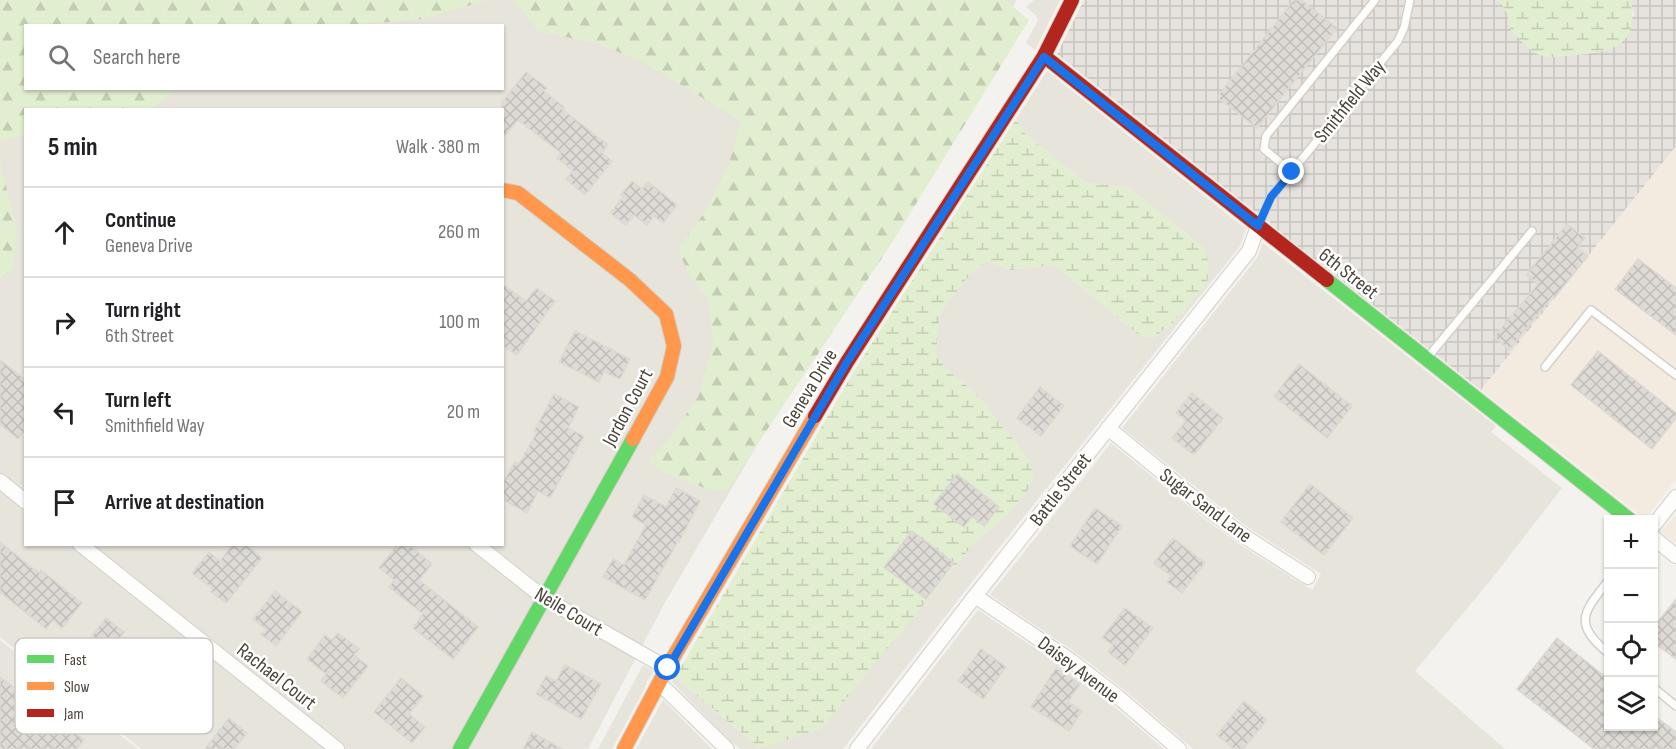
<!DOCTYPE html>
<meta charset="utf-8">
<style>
body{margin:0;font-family:"Sofia Sans Condensed",sans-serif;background:#f6f6f6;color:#202124}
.controls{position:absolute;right:18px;bottom:18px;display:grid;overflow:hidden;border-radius:0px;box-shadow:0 2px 4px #0004}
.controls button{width:54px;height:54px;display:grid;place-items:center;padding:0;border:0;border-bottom:2px solid #e0e0e0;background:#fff;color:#202124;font:30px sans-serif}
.stop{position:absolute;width:18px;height:18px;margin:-14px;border:4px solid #1a73e8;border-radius:50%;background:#fff}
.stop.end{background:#1a73e8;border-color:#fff;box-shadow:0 2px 6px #0008}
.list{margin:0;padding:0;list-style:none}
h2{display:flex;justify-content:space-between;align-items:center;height:78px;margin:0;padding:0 24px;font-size:26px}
h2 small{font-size:20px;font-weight:400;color:#757577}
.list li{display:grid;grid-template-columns:39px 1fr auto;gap:18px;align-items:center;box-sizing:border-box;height:90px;padding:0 24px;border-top:2px solid #e0e0e0}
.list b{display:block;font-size:22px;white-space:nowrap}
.list p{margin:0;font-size:20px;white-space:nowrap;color:#757577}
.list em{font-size:20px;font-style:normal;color:#757577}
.icon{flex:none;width:33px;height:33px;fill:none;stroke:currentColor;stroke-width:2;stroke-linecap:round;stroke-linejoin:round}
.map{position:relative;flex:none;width:1676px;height:749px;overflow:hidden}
.search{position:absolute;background:#fff;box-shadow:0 2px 4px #0004;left:24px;top:24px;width:480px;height:66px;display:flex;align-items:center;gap:15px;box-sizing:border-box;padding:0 21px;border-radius:0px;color:#757577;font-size:22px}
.panel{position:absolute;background:#fff;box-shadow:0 2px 4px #0004;left:24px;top:108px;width:480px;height:438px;border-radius:0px}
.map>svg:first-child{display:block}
.residential{fill:#e7e4dc;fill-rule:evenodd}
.commercial{fill:#f3ebdf}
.industrial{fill:url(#industrial-grid)}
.forest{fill:url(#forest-firs)}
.wetland{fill:url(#wetland-marsh)}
.building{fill:url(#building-cross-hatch);stroke:#dcd9d4;stroke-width:1.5}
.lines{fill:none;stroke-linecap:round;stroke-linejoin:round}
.lane-casing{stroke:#d2d0cb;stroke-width:10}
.street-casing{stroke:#d2d0cb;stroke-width:16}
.fast-casing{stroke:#d3cfc5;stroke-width:16}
.slow-casing{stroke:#d3cfc5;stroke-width:16}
.jam-casing{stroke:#d3cfc5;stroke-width:16}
.lane{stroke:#fdfdfc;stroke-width:7}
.street{stroke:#fdfdfc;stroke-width:14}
.fast{stroke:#63d668;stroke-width:14}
.slow{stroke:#ff974d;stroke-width:14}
.jam{stroke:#b3261e;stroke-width:14}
.route{stroke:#1a73e8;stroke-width:8}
.labels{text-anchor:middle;stroke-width:5;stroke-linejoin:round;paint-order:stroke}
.street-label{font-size:20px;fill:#4b4439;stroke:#fff}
.key{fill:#fff;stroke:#c9c7c4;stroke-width:1.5}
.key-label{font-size:16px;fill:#4b4439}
</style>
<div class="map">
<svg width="1676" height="749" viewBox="0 0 1676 749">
<defs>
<pattern id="industrial-grid" width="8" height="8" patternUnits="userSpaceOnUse" patternTransform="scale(1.5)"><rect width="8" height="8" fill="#e6e2de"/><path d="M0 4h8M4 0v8" fill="none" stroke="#c7c3bf"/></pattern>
<pattern id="forest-firs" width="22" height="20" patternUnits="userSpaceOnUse" patternTransform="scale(1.5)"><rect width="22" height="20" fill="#e1eecf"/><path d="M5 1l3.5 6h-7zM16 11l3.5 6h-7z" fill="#c3cdb2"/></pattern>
<pattern id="wetland-marsh" width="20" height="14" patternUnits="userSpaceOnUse" patternTransform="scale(1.5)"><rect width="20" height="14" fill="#e1eecf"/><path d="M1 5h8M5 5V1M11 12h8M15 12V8" fill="none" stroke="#c3cdb2"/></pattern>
<pattern id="building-cross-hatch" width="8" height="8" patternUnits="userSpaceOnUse" patternTransform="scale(1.5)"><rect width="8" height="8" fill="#dedbd6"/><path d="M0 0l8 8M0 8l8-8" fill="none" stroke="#c0bdb8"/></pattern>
</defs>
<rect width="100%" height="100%" fill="#f4f2ee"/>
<g class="residential">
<path d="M0,0H1017L663,606L588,749H141L0,637ZM26,26H502V88H26ZM26,110H502V544H26Z"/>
<polygon points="1034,0 1060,0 1035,50 1026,43 1038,20 1036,15 1026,7"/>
<polygon points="1047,71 1246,229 1240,246 971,583 843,749 741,749 727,738 672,682 675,677 760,748 980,536 997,525 1026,493 1017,443 1001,426 984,403 966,385 947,370 937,356 937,332 941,311 973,271 988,261 1011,270 1055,265 1139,335 1153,338 1172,324 1187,307 1206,250 1187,234 1127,187 1086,183 1026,135 1016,119"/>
<polygon points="1263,243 1496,426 1491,432 1562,488 1490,581 1415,671 1505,749 1193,749 1123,689 1075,652 990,595 1111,443 1206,520 1242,546 1312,590 1321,574 1252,530 1217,504 1122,428 1257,258"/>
<polygon points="978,610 1065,668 1111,704 1164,749 871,749"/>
<polygon points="0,640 138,749 0,749"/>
<polygon points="643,665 654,671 651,676 646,682 647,684 612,749 598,749"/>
<polygon points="663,700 712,749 636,749"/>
</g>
<g class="commercial">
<polygon points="1676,146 1676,480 1645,519 1481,390"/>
<polygon points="1676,514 1676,544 1661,532"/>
</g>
<polygon class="industrial" points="1084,0 1499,0 1507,12 1511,30 1549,57 1586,54 1606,50 1634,15 1630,0 1676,0 1676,146 1481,390 1270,224 1270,222 1263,218 1057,54"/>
<g class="forest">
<polygon points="0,0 488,0 423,19 352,25 26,26 26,88 176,89 151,109 26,110 25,135 0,142"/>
<polygon points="514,0 1005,0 1029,20 890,246 727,490 713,491 665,473 648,461 669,439 698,397 713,343 708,297 690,278 678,249 705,212 729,164 741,121 643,62 598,44 538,31"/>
<polygon points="0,146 1,167 17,228 13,269 0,277"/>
</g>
<g class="wetland">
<path d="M1499,0H1630C1642,47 1609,52 1572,55C1560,56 1546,59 1535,53C1530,50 1514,35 1511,30C1508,25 1509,17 1506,12C1505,8 1501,4 1499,0Z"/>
<polygon points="1016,119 1026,135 1086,183 1127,187 1148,202 1206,250 1209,269 1207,283 1172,324 1153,338 1139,335 1055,265 1011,270 988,261 973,271 941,311 937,332 937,356 947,370 966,385 984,403 1001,426 1017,443 1029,460 1034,477 1026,493 997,525 980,536 821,729 760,748 675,677 856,368"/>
</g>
<g class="building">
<polygon points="1294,0 1301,0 1337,28 1257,128 1217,97"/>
<polygon points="526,72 547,88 544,91 564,107 562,109 608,145 602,153 612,161 585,195 566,179 573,171 557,158 561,153 518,120 502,139 502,102"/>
<polygon points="632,181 642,189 648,182 677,205 663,223 654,216 647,225 634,215 626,225 610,213 623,197 621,195"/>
<polygon points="1567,224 1585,238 1577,248 1588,256 1554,298 1553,296 1509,350 1494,337 1538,284 1526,275"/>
<polygon points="1638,259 1676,288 1676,335 1615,289"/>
<polygon points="502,284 526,301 536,288 555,301 517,355 502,345"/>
<polygon points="575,331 630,359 620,379 604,372 599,382 559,362"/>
<polygon points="1598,351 1676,413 1676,418 1652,449 1571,385"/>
<polygon points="0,360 26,380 26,429 18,439 0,424"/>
<polygon points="1299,364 1352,406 1327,438 1274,396"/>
<polygon points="1040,387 1064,406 1041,436 1017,418"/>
<polygon points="1192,393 1223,418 1194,455 1172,438 1186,421 1176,413"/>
<polygon points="554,394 579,407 568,428 584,436 550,498 538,491 527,513 502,499 502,484 515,462 519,464 537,432 534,431"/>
<polygon points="957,474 999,507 984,526 972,516 964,527 934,504"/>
<polygon points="1310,484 1353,518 1324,555 1281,522"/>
<polygon points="676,488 700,501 679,542 678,541 645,600 603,577 613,559 624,565 646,525 632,517 644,495 666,507"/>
<polygon points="1095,508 1122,526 1097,564 1070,546"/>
<polygon points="912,531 954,563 926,599 884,567"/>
<polygon points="1173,538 1205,563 1182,593 1167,582 1171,576 1154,563"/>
<polygon points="0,542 39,573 41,570 82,603 62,628 53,620 46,629 0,592"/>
<polygon points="233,544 246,544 262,558 226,603 211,592 213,589 192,573 209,552 220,561"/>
<polygon points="398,544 408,544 432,564 419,580 478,627 453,659 413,628 423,614 389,587 394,580 379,568"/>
<polygon points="275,591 302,612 276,646 261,634 267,630 253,619"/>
<polygon points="1676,599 1676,659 1653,642 1653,628"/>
<polygon points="1125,608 1153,628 1125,665 1108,652 1113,645 1102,638"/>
<polygon points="106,618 124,632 113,647 134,663 113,690 73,660"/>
<polygon points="338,633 359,649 354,655 368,666 343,698 321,681 326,674 307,659 325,635 332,640"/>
<polygon points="1557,638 1608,679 1608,726 1653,726 1653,715 1676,732 1676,749 1594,749 1517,689"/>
<polygon points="981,649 1006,667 983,699 958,681"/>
<polygon points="565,665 601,684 581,719 536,694 546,676 556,681"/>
<polygon points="1056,668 1080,684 1068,702 1082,711 1069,731 1031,707"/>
<polygon points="0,677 84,740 77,749 0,749"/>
<polygon points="401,678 423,696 409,714 425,727 412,743 374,712"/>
<polygon points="1244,701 1267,720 1243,749 1234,749 1217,735"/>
<polygon points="229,718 247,733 234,749 205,749"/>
<polygon points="532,732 562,749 523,749"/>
</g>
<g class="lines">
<g class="lane-casing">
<g id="lane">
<polyline points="1292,172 1264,149 1266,136 1375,0"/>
<polyline points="1259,224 1271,197 1398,41 1404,28 1410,0"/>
<polyline points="1428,357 1532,231"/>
<polyline points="1545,367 1591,310 1676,375"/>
<path d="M1608,581C1584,612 1572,623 1608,653"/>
<polyline points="1654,688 1676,706"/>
</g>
</g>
<g class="street-casing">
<g id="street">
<polyline points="1108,428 1211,512 1247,538 1308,577"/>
<polyline points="0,481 26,502"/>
<polyline points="1654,525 1676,497"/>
<polyline points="1654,538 1676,556"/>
<polyline points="80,544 337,749"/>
<polyline points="476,544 544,598 667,668"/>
<polyline points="975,596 1070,660 1117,696 1179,749"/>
<polyline points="659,683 727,749"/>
<polyline points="857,749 975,596 1249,251 1258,226"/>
</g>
</g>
<g class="fast-casing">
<g id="fast">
<polyline points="1327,280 1630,520"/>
<polyline points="460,749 633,439"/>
</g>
</g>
<g class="slow-casing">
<g id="slow">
<polyline points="502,190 518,193 630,280 666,314 674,346 667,377 633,439"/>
<polyline points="624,749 667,668 815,416"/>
</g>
</g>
<g class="jam-casing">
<g id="jam">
<polyline points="1044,56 1327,280"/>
<polyline points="815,416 847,362 1044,56 1072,0"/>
</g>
</g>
<use href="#lane" class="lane"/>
<use href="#street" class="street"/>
<use href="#fast" class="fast"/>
<use href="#slow" class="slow"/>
<use href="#jam" class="jam"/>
</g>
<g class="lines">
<polyline class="route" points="668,668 847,362 1044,57 1258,226 1271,197 1292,172"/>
</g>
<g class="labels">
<g class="street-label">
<text transform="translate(1349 101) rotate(-51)" y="7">Smithfield Way</text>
<text transform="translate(1349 273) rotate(38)" y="7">6th Street</text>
<text transform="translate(809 388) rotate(-59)" y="7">Geneva Drive</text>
<text transform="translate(627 407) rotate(-62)" y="7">Jordon Court</text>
<text transform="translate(1060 489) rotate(-52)" y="7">Battle Street</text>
<text transform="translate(1206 505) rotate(37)" y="7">Sugar Sand Lane</text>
<text transform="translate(569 611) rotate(31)" y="7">Neile Court</text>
<text transform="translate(1079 669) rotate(37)" y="7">Daisey Avenue</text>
<text transform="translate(277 676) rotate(38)" y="7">Rachael Court</text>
</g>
</g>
<rect x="15" y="638" width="198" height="96" rx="9" class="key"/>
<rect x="27" y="655" width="27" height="8" fill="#63d668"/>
<rect x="27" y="682" width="27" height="8" fill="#ff974d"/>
<rect x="27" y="709" width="27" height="8" fill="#b3261e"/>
<g class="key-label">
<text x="64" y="665">Fast</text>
<text x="64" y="692">Slow</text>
<text x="64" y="719">Jam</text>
</g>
</svg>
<div class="controls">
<button>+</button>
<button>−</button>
<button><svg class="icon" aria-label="locate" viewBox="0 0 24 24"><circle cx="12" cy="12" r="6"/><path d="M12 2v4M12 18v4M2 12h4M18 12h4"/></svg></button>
<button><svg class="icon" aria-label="layers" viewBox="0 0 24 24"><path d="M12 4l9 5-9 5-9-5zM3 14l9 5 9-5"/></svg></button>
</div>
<div class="stop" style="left:668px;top:668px"></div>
<div class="stop end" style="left:1292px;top:172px"></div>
<div class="search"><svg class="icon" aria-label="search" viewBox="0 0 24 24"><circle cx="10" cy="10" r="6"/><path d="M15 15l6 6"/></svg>Search here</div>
<section class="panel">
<h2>5 min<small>Walk · 380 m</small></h2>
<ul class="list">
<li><svg class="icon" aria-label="ahead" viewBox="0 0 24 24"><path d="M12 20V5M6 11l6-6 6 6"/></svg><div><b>Continue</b><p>Geneva Drive</p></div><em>260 m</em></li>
<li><svg class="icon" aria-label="right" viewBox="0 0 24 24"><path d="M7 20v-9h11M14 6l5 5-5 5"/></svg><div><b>Turn right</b><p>6th Street</p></div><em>100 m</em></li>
<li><svg class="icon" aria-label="left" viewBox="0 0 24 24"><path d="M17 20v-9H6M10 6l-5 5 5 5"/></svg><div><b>Turn left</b><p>Smithfield Way</p></div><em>20 m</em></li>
<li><svg class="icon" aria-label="arrive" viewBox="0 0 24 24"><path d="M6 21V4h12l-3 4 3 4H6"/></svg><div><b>Arrive at destination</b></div></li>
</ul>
</section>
</div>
